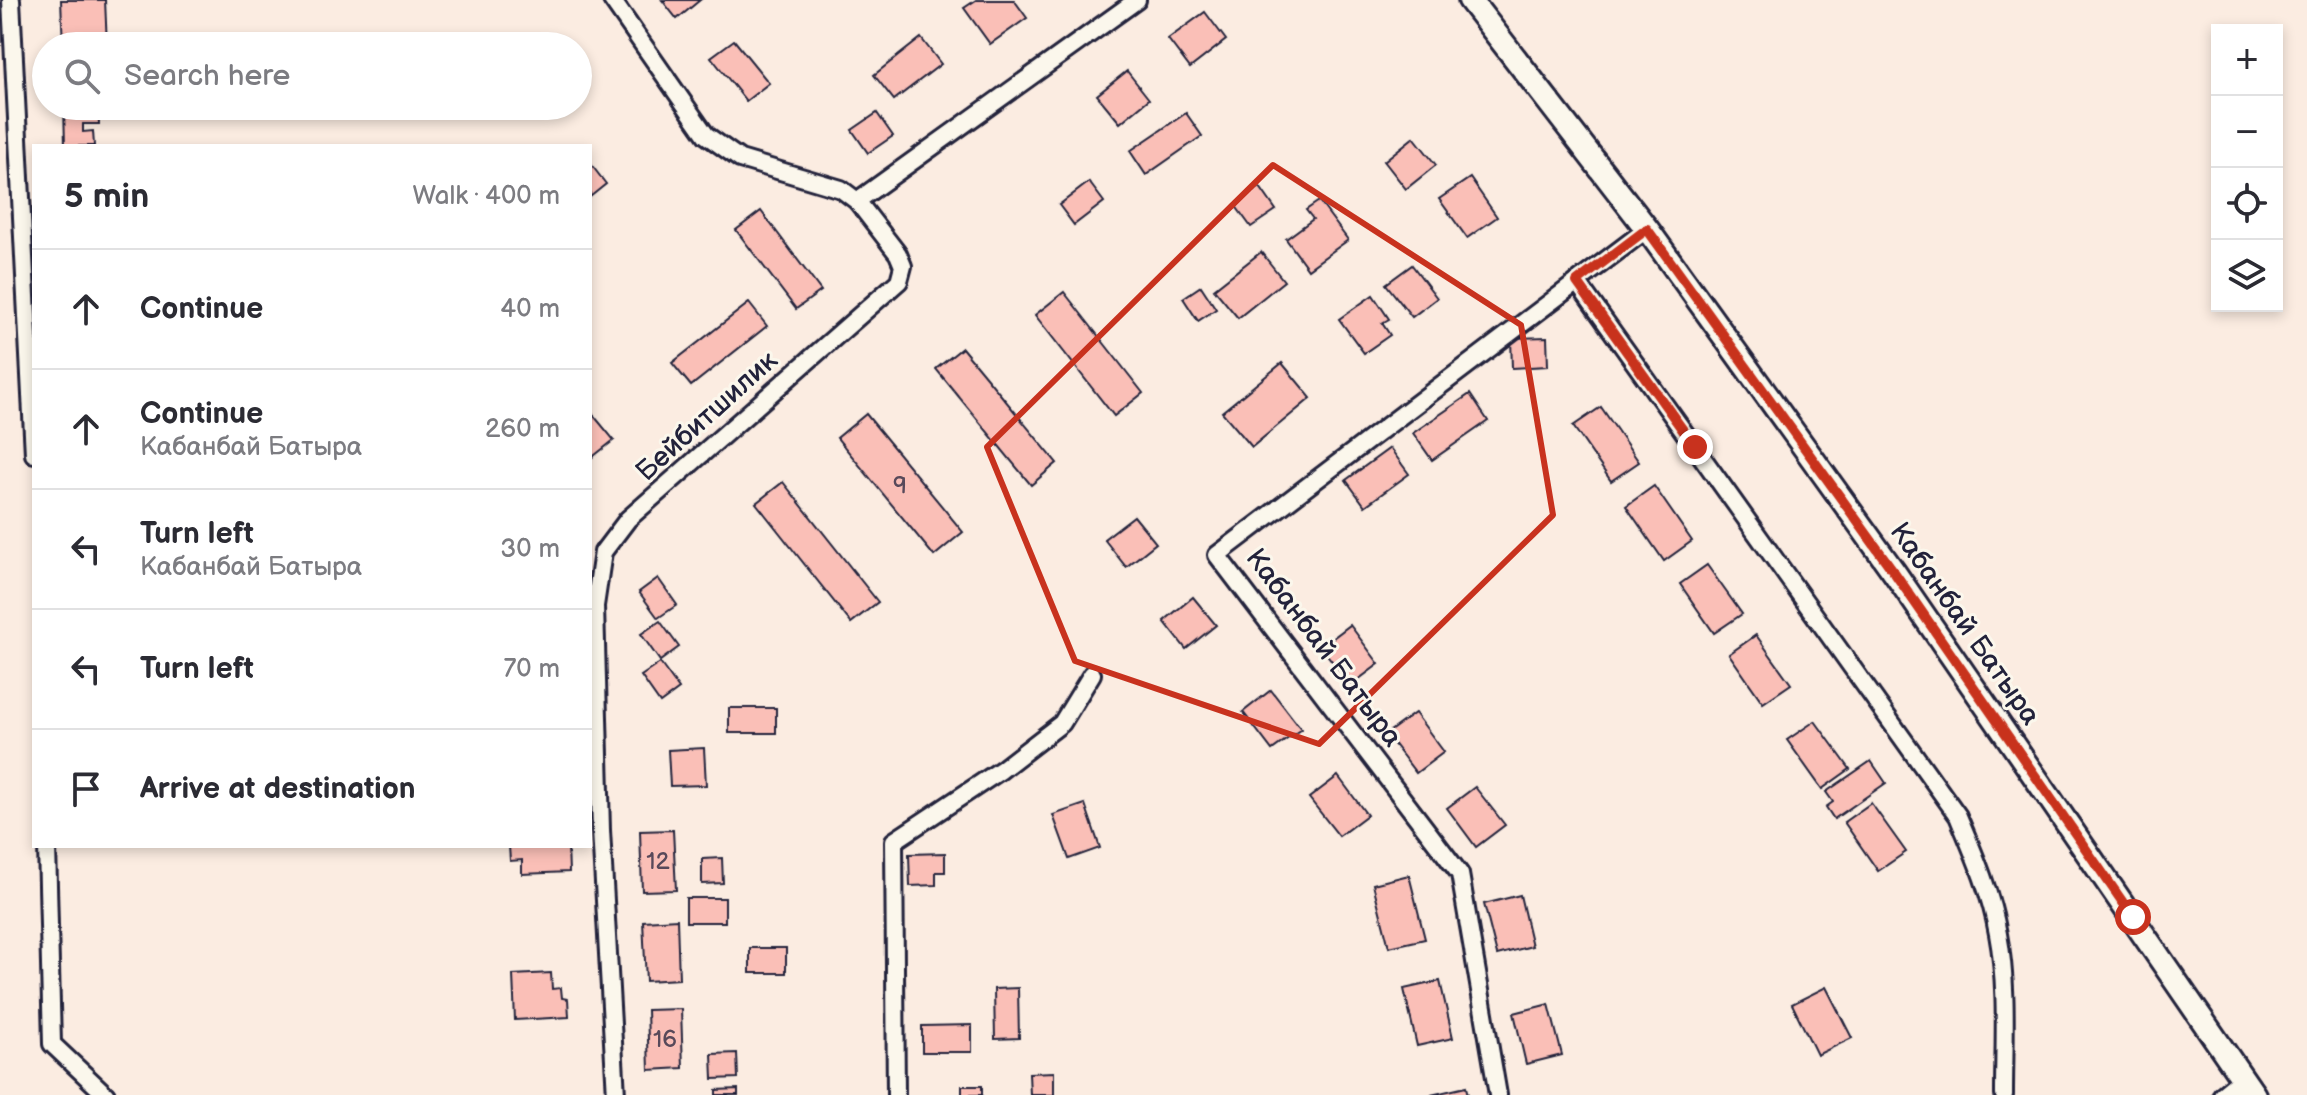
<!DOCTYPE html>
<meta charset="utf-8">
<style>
body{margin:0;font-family:"Balsamiq Sans",sans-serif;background:#f2f2f3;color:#2b2b33}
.controls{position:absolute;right:24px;top:24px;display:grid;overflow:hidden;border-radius:0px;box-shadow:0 4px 12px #0003}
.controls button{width:72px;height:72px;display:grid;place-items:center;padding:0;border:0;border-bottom:2px solid #e1e1e2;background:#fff;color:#2b2b33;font:40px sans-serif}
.stop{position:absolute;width:24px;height:24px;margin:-18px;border:6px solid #c8321e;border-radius:50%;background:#fff}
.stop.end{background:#c8321e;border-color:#fff;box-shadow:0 2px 8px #0008}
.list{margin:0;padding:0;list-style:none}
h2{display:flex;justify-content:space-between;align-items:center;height:104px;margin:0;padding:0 32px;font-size:34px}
h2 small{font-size:26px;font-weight:400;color:#7c7c81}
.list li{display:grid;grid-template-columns:52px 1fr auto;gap:24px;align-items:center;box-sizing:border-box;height:120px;padding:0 32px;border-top:2px solid #e1e1e2}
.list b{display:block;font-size:30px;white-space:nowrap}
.list p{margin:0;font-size:26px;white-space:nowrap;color:#7c7c81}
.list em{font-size:26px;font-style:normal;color:#7c7c81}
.icon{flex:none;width:44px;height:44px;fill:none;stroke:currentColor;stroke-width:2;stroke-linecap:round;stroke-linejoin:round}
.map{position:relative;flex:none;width:2307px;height:1095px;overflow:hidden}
.search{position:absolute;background:#fff;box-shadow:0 4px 12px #0003;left:32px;top:32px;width:560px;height:88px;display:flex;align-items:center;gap:20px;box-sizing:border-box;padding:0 28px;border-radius:44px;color:#7c7c81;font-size:30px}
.panel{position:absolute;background:#fff;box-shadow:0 4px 12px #0003;left:32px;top:144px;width:560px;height:704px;border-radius:0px}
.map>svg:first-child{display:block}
.building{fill:#fabfb7;stroke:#22223b;stroke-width:2}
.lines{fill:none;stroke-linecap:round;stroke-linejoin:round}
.street-casing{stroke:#22223b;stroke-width:22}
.secondary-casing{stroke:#22223b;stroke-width:28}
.street{stroke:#fbf7ec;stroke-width:16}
.secondary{stroke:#fbf7ec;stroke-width:22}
.route{stroke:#c8321e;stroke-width:10}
.marked{fill:none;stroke:#c8321e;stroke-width:6;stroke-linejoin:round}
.labels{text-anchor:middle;stroke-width:6;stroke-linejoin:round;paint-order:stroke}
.number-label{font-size:24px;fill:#58495a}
.street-label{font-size:28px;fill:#22223b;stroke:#fbf7ec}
</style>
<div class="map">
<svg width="2307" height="1095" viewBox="0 0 2307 1095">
<rect width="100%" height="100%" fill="#fbece1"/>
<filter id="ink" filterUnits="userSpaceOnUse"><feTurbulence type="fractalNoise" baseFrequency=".0125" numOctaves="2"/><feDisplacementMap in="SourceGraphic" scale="16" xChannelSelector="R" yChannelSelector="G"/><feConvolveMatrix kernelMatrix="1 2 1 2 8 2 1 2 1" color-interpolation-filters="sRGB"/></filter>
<g filter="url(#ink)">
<g class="building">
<polygon points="61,0 105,0 107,46 63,46"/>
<polygon points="662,0 700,0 677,19"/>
<polygon points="976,0 1014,0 1027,18 990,44 964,8"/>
<polygon points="1205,12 1226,40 1190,68 1168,39"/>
<polygon points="921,38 941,64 894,100 874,75"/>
<polygon points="734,40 769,83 746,101 711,57"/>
<polygon points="1127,71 1149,99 1120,123 1097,95"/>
<polygon points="64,106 98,106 99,124 83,124 83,132 93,131 94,146 65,146"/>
<polygon points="513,106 536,106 522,117"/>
<polygon points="877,113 893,136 868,153 852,130"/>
<polygon points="1186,113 1202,136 1146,175 1130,151"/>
<polygon points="1414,137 1436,165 1406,189 1384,161"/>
<polygon points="590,163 606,184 590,197"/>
<polygon points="1470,178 1497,217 1467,238 1439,199"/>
<polygon points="1089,182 1104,202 1074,225 1059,205"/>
<polygon points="1260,187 1276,210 1251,227 1235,205"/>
<polygon points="1319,201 1348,240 1308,269 1286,239 1313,219 1306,210"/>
<polygon points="761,211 821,291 796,309 736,230"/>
<polygon points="1261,252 1284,281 1238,318 1214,289"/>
<polygon points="1412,265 1437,298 1412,317 1386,284"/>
<polygon points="1201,286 1216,309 1198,321 1183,298"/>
<polygon points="1064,292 1143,393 1114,416 1035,315"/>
<polygon points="1373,295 1389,319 1382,323 1390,335 1364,353 1339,319"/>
<polygon points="749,303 767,326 691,386 672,363"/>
<polygon points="1547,337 1548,366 1512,368 1511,338"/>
<polygon points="962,348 1057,463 1031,485 936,369"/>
<polygon points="1282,363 1311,398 1252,447 1222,412"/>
<polygon points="1470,394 1488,421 1432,460 1413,433"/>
<polygon points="1601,407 1639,462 1611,481 1573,426"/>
<polygon points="590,411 614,440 590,459"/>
<polygon points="866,414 963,532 934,556 837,438"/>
<polygon points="1390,448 1409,474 1365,506 1346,480"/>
<polygon points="783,482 878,602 851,623 756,503"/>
<polygon points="1654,486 1692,541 1664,561 1626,506"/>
<polygon points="1134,516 1156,543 1126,567 1104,539"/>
<polygon points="1707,565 1742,614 1714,633 1680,584"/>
<polygon points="658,578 677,605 658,618 639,592"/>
<polygon points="1193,597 1216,625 1186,649 1164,621"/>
<polygon points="660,621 679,647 660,661 641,634"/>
<polygon points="1350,625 1379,664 1351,685 1321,647"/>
<polygon points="1756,635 1791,684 1763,703 1729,654"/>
<polygon points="660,663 679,689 660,703 641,676"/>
<polygon points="1271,690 1301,729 1272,750 1243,712"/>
<rect x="729" y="708" width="47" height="25"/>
<polygon points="1415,713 1444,752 1416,773 1386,734"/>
<polygon points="1815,721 1850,769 1822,789 1787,740"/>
<polygon points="704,748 706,785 670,786 668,750"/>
<polygon points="1871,761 1886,783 1834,819 1826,807 1833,802 1826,792"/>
<polygon points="1338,776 1367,815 1339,836 1309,798"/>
<polygon points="1475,787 1505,825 1476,847 1447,808"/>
<polygon points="1871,803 1906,852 1878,871 1844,822"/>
<polygon points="1085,804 1100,848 1069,859 1053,815"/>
<polygon points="673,830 676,890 642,891 640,831"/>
<polygon points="509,846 568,846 569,872 522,874 522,860 510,861"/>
<polygon points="945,853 945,872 936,872 936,885 910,886 909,854"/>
<polygon points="722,858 723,883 702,884 702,859"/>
<polygon points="1409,875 1425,939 1389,947 1373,884"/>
<polygon points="1520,895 1532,946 1497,955 1484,904"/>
<rect x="686" y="898" width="39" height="24"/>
<polygon points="677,919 679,979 646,981 643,921"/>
<rect x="750" y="948" width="36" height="25"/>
<polygon points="551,973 552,989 561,988 562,998 568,999 569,1017 515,1020 513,975"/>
<polygon points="1440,981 1453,1038 1417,1046 1404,989"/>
<polygon points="1826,987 1852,1038 1817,1055 1792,1004"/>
<polygon points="1018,988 1019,1038 995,1039 994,989"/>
<polygon points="1549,1004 1562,1055 1526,1064 1514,1013"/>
<polygon points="681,1009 683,1068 649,1070 647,1010"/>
<polygon points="972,1025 972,1052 922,1052 922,1026"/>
<polygon points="737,1053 738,1078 713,1079 712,1054"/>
<polygon points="1054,1072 1054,1095 1030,1095 1029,1073"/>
<rect x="962" y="1086" width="20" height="9"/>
<polygon points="1466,1087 1468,1095 1431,1095"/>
<polygon points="738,1089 738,1095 716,1095 716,1090"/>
</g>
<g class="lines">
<g class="street-casing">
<g id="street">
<polyline points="11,0 34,454"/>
<polyline points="612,0 706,135 740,159 841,189 857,201 898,254 903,266 899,281 628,519 603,552 595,606 601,830 616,1095"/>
<polyline points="857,201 1137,0"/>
<path d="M1577,282L1958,816C1974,854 1991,893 1998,934C2008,987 2004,1042 2004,1095"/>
<polyline points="47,846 52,1044 106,1095"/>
<polyline points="896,1095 894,841 1001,770 1062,723 1092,674"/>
<polyline points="1498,1095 1460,874 1217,555 1647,229"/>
<polyline points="2222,1095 2243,1078"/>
</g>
</g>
<g class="secondary-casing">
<polyline id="secondary" points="1470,0 1647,229 1894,572 2254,1095"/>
</g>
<use href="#street" class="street"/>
<use href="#secondary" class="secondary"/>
</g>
</g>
<g class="lines" filter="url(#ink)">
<polyline class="route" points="1695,447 1577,282 1647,229 1894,572 2133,917"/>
</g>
<path class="marked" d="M1273,165L1521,325L1553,515L1319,744L1075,661L987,447Z"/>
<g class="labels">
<g class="number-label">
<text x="900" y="493">9</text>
<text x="658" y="869">12</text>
<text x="665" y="1047">16</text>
</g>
<g class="street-label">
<text transform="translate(706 415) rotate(-42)" y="10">Бейбитшилик</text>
<text transform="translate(1966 623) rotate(55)" y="10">Кабанбай Батыра</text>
<text transform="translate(1325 647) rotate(53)" y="10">Кабанбай Батыра</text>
</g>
</g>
</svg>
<div class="controls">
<button>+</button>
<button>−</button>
<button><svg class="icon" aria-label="locate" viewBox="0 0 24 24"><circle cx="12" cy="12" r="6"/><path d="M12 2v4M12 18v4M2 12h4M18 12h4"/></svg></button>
<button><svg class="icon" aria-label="layers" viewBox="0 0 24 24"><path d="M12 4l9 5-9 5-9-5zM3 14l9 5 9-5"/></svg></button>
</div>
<div class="stop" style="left:2133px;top:917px"></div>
<div class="stop end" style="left:1695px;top:447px"></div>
<div class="search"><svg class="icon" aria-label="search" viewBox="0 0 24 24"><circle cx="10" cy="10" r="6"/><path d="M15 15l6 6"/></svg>Search here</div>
<section class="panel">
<h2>5 min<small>Walk · 400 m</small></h2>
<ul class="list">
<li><svg class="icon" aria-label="ahead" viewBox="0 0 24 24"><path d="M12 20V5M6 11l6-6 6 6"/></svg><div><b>Continue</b></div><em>40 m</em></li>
<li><svg class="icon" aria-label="ahead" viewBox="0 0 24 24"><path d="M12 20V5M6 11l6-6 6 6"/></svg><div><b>Continue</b><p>Кабанбай Батыра</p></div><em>260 m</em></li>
<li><svg class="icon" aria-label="left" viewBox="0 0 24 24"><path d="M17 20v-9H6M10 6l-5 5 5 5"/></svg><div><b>Turn left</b><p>Кабанбай Батыра</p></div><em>30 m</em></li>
<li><svg class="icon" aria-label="left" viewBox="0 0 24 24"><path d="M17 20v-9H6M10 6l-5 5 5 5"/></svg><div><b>Turn left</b></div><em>70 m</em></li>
<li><svg class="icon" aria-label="arrive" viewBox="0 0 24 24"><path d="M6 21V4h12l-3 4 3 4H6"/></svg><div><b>Arrive at destination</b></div></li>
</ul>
</section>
</div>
